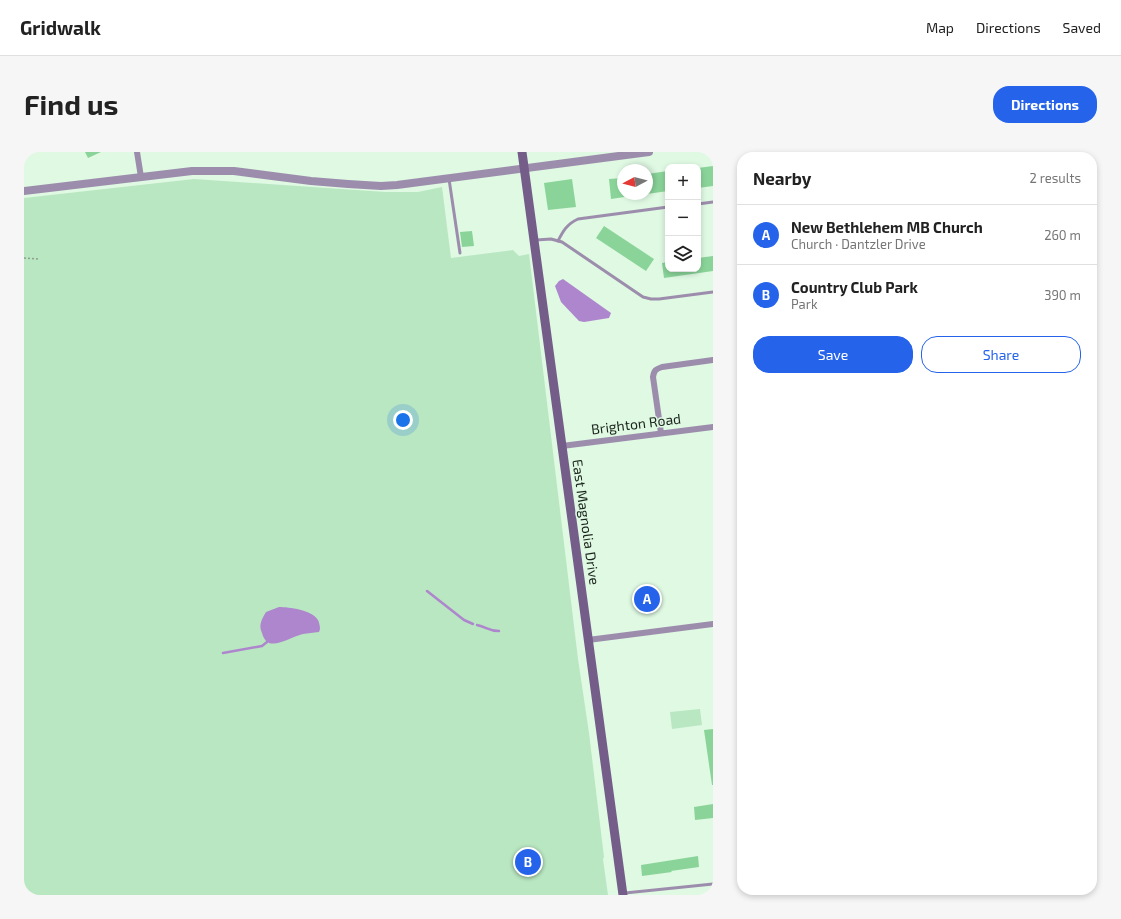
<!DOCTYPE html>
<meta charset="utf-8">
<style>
body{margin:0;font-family:"Exo 2",sans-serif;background:#f6f6f6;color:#222}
.controls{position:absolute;right:12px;top:12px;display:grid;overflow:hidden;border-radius:8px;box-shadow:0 2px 6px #0003}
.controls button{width:36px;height:36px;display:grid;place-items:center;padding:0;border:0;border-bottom:1px solid #e0e0e0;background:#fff;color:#222;font:20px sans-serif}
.compass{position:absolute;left:593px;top:12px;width:36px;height:36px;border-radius:50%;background:#fff;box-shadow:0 2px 6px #0003;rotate:263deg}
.you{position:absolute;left:379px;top:268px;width:14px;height:14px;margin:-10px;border:3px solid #fff;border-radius:50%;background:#1a73e8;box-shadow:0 0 0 6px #1a73e833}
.badge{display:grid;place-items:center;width:26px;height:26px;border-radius:50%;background:#2563eb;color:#fff;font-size:13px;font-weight:700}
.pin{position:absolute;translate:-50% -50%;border:2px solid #fff;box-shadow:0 1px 4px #0006}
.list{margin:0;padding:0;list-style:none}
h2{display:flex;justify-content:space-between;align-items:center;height:52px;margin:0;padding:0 16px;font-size:17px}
h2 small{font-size:13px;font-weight:400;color:#767676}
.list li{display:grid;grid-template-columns:26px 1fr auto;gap:12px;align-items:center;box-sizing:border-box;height:60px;padding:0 16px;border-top:1px solid #e0e0e0}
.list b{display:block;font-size:15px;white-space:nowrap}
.list p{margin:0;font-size:13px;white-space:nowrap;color:#767676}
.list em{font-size:13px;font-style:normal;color:#767676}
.actions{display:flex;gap:8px;padding:12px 16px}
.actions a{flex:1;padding:9px 0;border:1px solid #2563eb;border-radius:16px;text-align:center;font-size:14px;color:#2563eb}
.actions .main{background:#2563eb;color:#fff}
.icon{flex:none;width:22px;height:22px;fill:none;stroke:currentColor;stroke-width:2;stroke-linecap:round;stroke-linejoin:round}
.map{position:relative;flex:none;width:689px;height:743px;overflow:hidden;border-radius:16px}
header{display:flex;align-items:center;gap:24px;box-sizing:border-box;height:56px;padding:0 20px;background:#fff;border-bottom:1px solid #e0e0e0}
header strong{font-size:19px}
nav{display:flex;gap:22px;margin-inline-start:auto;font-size:14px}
.intro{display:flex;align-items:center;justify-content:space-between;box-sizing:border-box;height:96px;padding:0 24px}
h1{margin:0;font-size:28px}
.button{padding:10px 18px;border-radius:16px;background:#2563eb;color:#fff;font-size:14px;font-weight:700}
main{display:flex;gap:24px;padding:0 24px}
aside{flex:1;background:#fff;border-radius:16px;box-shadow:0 2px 6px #0003}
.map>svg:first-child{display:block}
.green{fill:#b9e7c1}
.water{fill:#ae86ce}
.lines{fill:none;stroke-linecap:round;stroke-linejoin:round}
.stream{stroke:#ae86ce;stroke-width:2.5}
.building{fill:#8ad499}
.path{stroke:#8da090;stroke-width:1.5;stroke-dasharray:2 2;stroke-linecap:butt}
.service{stroke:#9d8dad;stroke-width:3}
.minor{stroke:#9d8dad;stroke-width:6}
.tertiary{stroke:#9d8dad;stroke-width:8}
.secondary{stroke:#755d8a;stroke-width:9}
.labels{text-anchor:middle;stroke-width:3;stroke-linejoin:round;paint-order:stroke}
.street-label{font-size:14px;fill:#1b241c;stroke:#dff9e3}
</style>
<header>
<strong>Gridwalk</strong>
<nav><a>Map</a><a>Directions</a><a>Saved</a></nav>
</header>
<div class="intro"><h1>Find us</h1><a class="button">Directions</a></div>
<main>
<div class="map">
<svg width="689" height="743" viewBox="0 0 689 743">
<rect width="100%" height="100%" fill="#dff9e3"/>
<g class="green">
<polygon points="170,27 361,40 394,40 418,35 427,106 489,98 495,104 505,102 554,507 565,581 580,705 579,707 584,743 0,743 0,46"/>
<polygon points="676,557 678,573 648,577 646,560"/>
</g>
<g class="water">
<polygon points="539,127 587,161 585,166 560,170 555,169 537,150 531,134 535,129"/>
<path d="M255,455C265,455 288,458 294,468C295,470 296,474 296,477L295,480C289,481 284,481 279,482C269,484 255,494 245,491C241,489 239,485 238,481C234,473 238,467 242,460Z"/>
</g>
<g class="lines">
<g class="stream">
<polyline points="403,439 440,468 449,472"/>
<path d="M453,473C463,475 464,479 475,479"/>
<polyline points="199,501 238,494 243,490"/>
</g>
</g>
<g class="building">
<polygon points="61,0 77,0 64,6"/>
<polygon points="689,14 689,34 674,36 674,16"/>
<polygon points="644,19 644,39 623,42 623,22"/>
<polygon points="599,26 599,42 614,42 614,43 587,47 585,27"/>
<polygon points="548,27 552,55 524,58 520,31"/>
<polygon points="580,74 630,107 622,119 572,86"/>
<polygon points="448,79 450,94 438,95 436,80"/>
<polygon points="689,104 689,119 640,126 638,111 644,110 644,117 674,117 674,106"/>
<polygon points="689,577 689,633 688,633 680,578"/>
<polygon points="689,652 689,666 671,668 670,655"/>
<polygon points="674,704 675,715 647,719 648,720 618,724 617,713"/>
</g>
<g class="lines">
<polyline class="path" points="0,106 14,107"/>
<g class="service">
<polyline points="425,27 436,101"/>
<polyline points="674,52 689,50"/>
<polyline points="512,88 527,87 538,90 619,145 627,147 635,147 689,140"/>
<path d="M534,89C539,79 543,72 554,67L644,55"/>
<polyline points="601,741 689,732"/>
</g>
<g class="minor">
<polyline points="113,0 117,25"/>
<path d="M637,281L629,225C630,218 632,217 638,215L689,208"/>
<polyline points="538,294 689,275"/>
<polyline points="564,488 689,472"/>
</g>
<polyline class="tertiary" points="0,39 168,19 210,19 287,29 324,32 357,34 373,33 625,0"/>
<polyline class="secondary" points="498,0 599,743"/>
</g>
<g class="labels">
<g class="street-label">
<text transform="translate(612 272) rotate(-7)" y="5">Brighton Road</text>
<text transform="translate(562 370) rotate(82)" y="5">East Magnolia Drive</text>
</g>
</g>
</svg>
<div class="controls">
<button>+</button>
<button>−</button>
<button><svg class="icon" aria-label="layers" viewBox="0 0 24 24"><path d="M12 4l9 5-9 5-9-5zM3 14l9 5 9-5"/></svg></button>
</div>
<svg class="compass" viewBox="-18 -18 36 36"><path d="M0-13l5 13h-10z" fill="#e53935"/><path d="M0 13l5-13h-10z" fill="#767676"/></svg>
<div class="you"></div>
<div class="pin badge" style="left:623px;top:447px">A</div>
<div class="pin badge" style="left:504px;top:710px">B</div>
</div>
<aside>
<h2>Nearby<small>2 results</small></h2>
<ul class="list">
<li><span class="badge">A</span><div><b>New Bethlehem MB Church</b><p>Church · Dantzler Drive</p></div><em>260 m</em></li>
<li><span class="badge">B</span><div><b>Country Club Park</b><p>Park</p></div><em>390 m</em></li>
</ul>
<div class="actions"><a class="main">Save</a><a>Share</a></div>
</aside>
</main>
